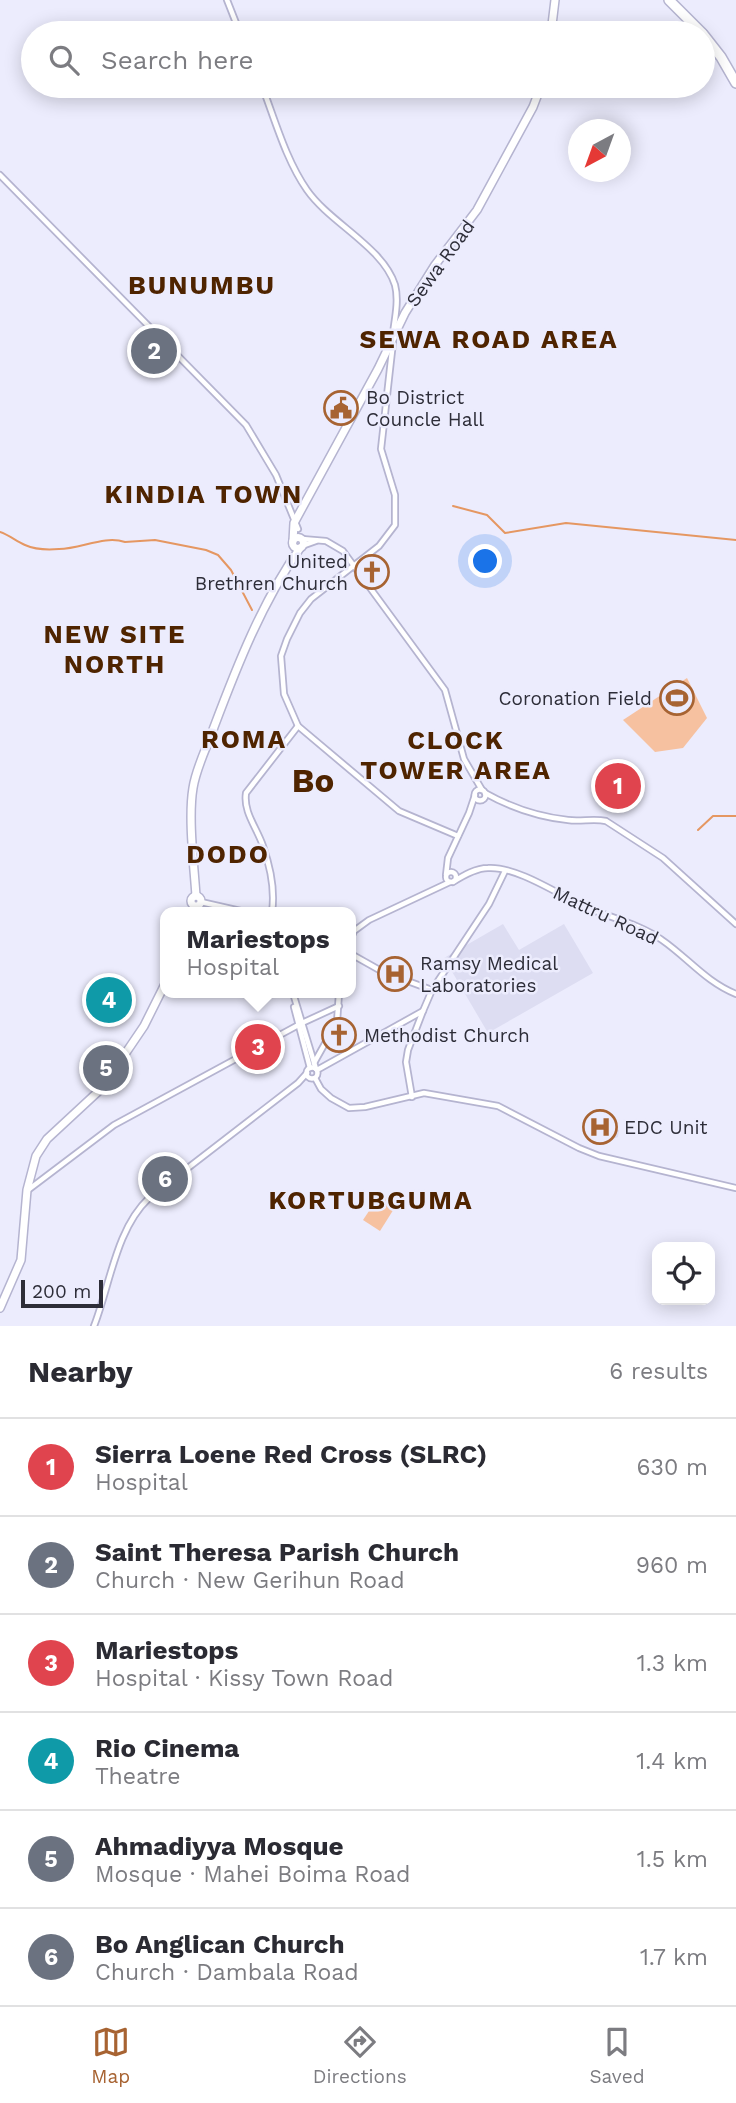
<!DOCTYPE html>
<meta charset="utf-8">
<style>
body{margin:0;font-family:"Work Sans",sans-serif;background:#f7f7f7;color:#2b2b33}
.controls{position:absolute;right:21px;bottom:21px;display:grid;overflow:hidden;border-radius:14px;box-shadow:0 4px 18px #0003}
.controls button{width:63px;height:63px;display:grid;place-items:center;padding:0;border:0;border-bottom:2px solid #e1e1e2;background:#fff;color:#2b2b33;font:35px sans-serif}
.compass{position:absolute;left:568px;top:119px;width:63px;height:63px;border-radius:50%;background:#fff;box-shadow:0 4px 18px #0003;rotate:221deg}
.scale{position:absolute;left:21px;bottom:18px;width:82px;box-sizing:border-box;padding-left:7px;border:4px solid #2d2d38;border-top:0;font-size:19px;line-height:24px;white-space:nowrap;color:#2d2d38;-webkit-text-stroke:5px #ececfd;paint-order:stroke}
.you{position:absolute;left:486px;top:562px;width:24px;height:24px;margin:-18px;border:5px solid #fff;border-radius:50%;background:#1a73e8;box-shadow:0 0 0 10px #1a73e833}
.badge{display:grid;place-items:center;width:46px;height:46px;border-radius:50%;background:#a76332;color:#fff;font-size:23px;font-weight:700}
.pin{position:absolute;translate:-50% -50%;border:4px solid #fff;box-shadow:0 2px 7px #0006}
.popup{position:absolute;left:160px;top:907px;width:196px;height:91px;box-sizing:border-box;display:grid;place-content:center;border-radius:14px;background:#fff;filter:drop-shadow(0 2px 5px #0005);font-size:23px;white-space:nowrap;color:#7c7c81}
.popup b{font-size:26px;color:#2b2b33}
.popup::after{content:'';position:absolute;left:50%;top:100%;margin-left:-14px;border:14px solid transparent;border-top-color:#fff}
.list{margin:0;padding:0;list-style:none}
h2{display:flex;justify-content:space-between;align-items:center;height:91px;margin:0;padding:0 28px;font-size:30px}
h2 small{font-size:23px;font-weight:400;color:#7c7c81}
.list li{display:grid;grid-template-columns:46px 1fr auto;gap:21px;align-items:center;box-sizing:border-box;height:98px;padding:0 28px;border-top:2px solid #e1e1e2}
.list b{display:block;font-size:26px;white-space:nowrap}
.list p{margin:0;font-size:23px;white-space:nowrap;color:#7c7c81}
.list em{font-size:23px;font-style:normal;color:#7c7c81}
.icon{flex:none;width:38px;height:38px;fill:none;stroke:currentColor;stroke-width:2;stroke-linecap:round;stroke-linejoin:round}
.map{position:relative;flex:none;width:736px;height:1326px;overflow:hidden}
.search{position:absolute;background:#fff;box-shadow:0 4px 18px #0003;left:21px;right:21px;top:21px;height:77px;display:flex;align-items:center;gap:18px;box-sizing:border-box;padding:0 24px;border-radius:38px;color:#7c7c81;font-size:26px}
.sheet{height:679px;background:#fff}
nav{display:flex;justify-content:space-around;align-items:center;box-sizing:border-box;height:98px;border-top:2px solid #e1e1e2;background:#fff;font-size:19px;color:#7c7c81}
nav a{display:grid;justify-items:center;gap:4px}
nav .on{color:#a76332}
.map>svg:first-child{display:block}
.built{fill:#ddddf2}
.green{fill:#f6c1a0}
.lines{fill:none;stroke-linecap:round;stroke-linejoin:round}
.stream{stroke:#e59762;stroke-width:2}
.minor-casing{stroke:#b5b4d0;stroke-width:8}
.major-casing{stroke:#b5b4d0;stroke-width:10}
.highway-casing{stroke:#b5b4d0;stroke-width:12}
.minor{stroke:#fff;stroke-width:4.5}
.major{stroke:#fff;stroke-width:7}
.highway{stroke:#fff;stroke-width:9}
.labels{text-anchor:middle;stroke-width:5;stroke-linejoin:round;paint-order:stroke}
.street-label{font-size:19px;fill:#2d2d38;stroke:#ececfd}
.poi-label{font-size:19px;fill:#2d2d38;stroke:#ececfd;text-anchor:start}
.district-label{font-size:26px;font-weight:bold;letter-spacing:2px;fill:#4f2400;stroke:#ececfd}
.town-label{font-size:33px;font-weight:bold;fill:#4f2400;stroke:#ececfd}
</style>
<div class="map">
<svg width="736" height="1326" viewBox="0 0 736 1326">
<rect width="100%" height="100%" fill="#ececfd"/>
<g class="built">
<polygon points="503,924 519,950 564,924 593,973 488,1033 444,958"/>
<polygon points="591,1118 619,1130 618,1137 607,1141 590,1132"/>
</g>
<g class="green">
<polygon points="687,678 707,718 683,748 655,752 623,720"/>
<polygon points="381,1193 397,1204 380,1231 363,1220"/>
</g>
<g class="lines">
<g class="stream">
<polyline points="453,506 487,515 505,533 566,523 736,540"/>
<path d="M0,532C9,535 16,541 25,545C34,549 48,550 59,549C81,549 104,535 125,542L155,540L206,550L218,555L231,570L252,610"/>
<polyline points="698,830 713,816 736,816"/>
</g>
<g class="minor-casing">
<g id="minor">
<polyline points="227,0 240,33"/>
<path d="M262,86C275,120 286,160 307,190C330,223 383,247 395,285C399,300 395,318 393,333"/>
<polyline points="0,175 246,425 276,475 298,529"/>
<polyline points="393,342 381,449 395,495 395,525 379,546 311,599 300,613 287,639 281,656 284,694 298,726 399,811 458,836"/>
<polyline points="302,539 326,541 343,551 445,690 464,759 482,790"/>
<polyline points="302,546 316,541"/>
<circle cx="480" cy="795" r="5.5"/>
<path d="M485,793C510,807 539,817 568,820C581,822 593,818 606,821L663,858L736,924"/>
<circle cx="451" cy="877" r="5"/>
<polyline points="446,875 448,858 469,813 475,795"/>
<path d="M453,882C464,875 476,868 488,868C516,866 558,894 583,906C608,917 640,924 662,940C688,958 706,982 736,994"/>
<polyline points="201,902 245,912"/>
<path d="M272,912C275,891 270,866 263,846C257,828 243,812 246,793L298,726"/>
<polyline points="351,938 354,931 369,920 450,882"/>
<polyline points="351,954 383,972 432,990"/>
<polyline points="293,993 316,1069"/>
<polyline points="294,1007 310,1068"/>
<polyline points="314,1063 337,1022 339,993"/>
<circle cx="312" cy="1073" r="5.5"/>
<polyline points="317,1070 423,1011"/>
<polyline points="315,1078 321,1089 331,1098 349,1108 365,1107 424,1093 498,1106 579,1148 599,1156 736,1188"/>
<polyline points="412,1097 406,1062 408,1050 423,1011 432,990 489,904 505,871"/>
<polyline points="28,1190 114,1125 302,1023 339,1006"/>
<path d="M94,1326C110,1285 116,1229 149,1198L298,1083L307,1073"/>
</g>
</g>
<g class="major-casing">
<g id="major">
<polyline points="551,33 555,0"/>
<circle cx="298" cy="543" r="5.5"/>
<polyline points="293,541 294,523 378,369 405,313 435,265 477,210 533,107 541,86"/>
<path d="M196,896C194,865 188,818 193,788C196,768 207,747 214,727C237,666 262,602 300,548"/>
<circle cx="196" cy="901" r="5"/>
<polyline points="0,1308 21,1260 27,1190 36,1156 47,1139 102,1088 144,1026 165,984"/>
</g>
</g>
<g class="highway-casing">
<g id="highway">
<polyline points="669,0 702,33"/>
<polyline points="703,34 721,57 736,83"/>
</g>
</g>
<use href="#minor" class="minor"/>
<use href="#major" class="major"/>
<use href="#highway" class="highway"/>
</g>
<defs>
<g id="civic-ring" transform="scale(1.75)"><circle r="9.5" fill="#ececfd" stroke="#a76332" stroke-width="1.5"/><path d="M-.6-6.5H3V-4.5H.6V-3L4-1V1h2V6H-6V1h2V-1L-.6-3ZM-1.2 2.5V6h2.4V2.5Z" fill="#a76332"/></g>
<g id="church-ring" transform="scale(1.75)"><circle r="9.5" fill="#ececfd" stroke="#a76332" stroke-width="1.5"/><path d="M-1.2-6h2.4v3.5h3.3v2.4h-3.3V6h-2.4V-.1h-3.3v-2.4h3.3Z" fill="#a76332"/></g>
<g id="stadium-ring" transform="scale(1.75)"><circle r="9.5" fill="#ececfd" stroke="#a76332" stroke-width="1.5"/><path d="M0-5a6.5 5 0 1 0 0 10a6.5 5 0 1 0 0-10ZM-3.5-1.8h7v3.6h-7Z" fill="#a76332"/></g>
<g id="hospital-ring" transform="scale(1.75)"><circle r="9.5" fill="#ececfd" stroke="#a76332" stroke-width="1.5"/><path d="M-5-5h3v3.5h4V-5h3V5h-3V1.5h-4V5h-3Z" fill="#a76332"/></g>
</defs>
<g fill-rule="evenodd">
<use href="#civic-ring" x="341" y="408"/>
<use href="#church-ring" x="372" y="572"/>
<use href="#stadium-ring" x="677" y="698"/>
<use href="#hospital-ring" x="395" y="974"/>
<use href="#church-ring" x="339" y="1035"/>
<use href="#hospital-ring" x="600" y="1127"/>
</g>
<g class="labels">
<g class="street-label">
<text transform="translate(440 263) rotate(-54)" y="7">Sewa Road</text>
<text transform="translate(606 915) rotate(25)" y="7">Mattru Road</text>
</g>
<g class="poi-label">
<text x="366" y="404">Bo District<tspan x="366" dy="22">Councle Hall</tspan></text>
<text x="348" y="568" text-anchor="end">United<tspan x="348" dy="22">Brethren Church</tspan></text>
<text x="652" y="705" text-anchor="end">Coronation Field</text>
<text x="420" y="970">Ramsy Medical<tspan x="420" dy="22">Laboratories</tspan></text>
<text x="364" y="1042">Methodist Church</text>
<text x="624" y="1134">EDC Unit</text>
</g>
<g class="district-label">
<text x="202" y="294">BUNUMBU</text>
<text x="489" y="348">SEWA ROAD AREA</text>
<text x="204" y="503">KINDIA TOWN</text>
<text x="115" y="643">NEW SITE<tspan x="115" dy="30">NORTH</tspan></text>
<text x="244" y="748">ROMA</text>
<text x="456" y="749">CLOCK<tspan x="456" dy="30">TOWER AREA</tspan></text>
<text x="228" y="863">DODO</text>
<text x="371" y="1209">KORTUBGUMA</text>
</g>
<g class="town-label">
<text x="313" y="792">Bo</text>
</g>
</g>
</svg>
<div class="controls">
<button><svg class="icon" aria-label="locate" viewBox="0 0 24 24"><circle cx="12" cy="12" r="6"/><path d="M12 2v4M12 18v4M2 12h4M18 12h4"/></svg></button>
</div>
<svg class="compass" viewBox="-18 -18 36 36"><path d="M0-13l5 13h-10z" fill="#e53935"/><path d="M0 13l5-13h-10z" fill="#7c7c81"/></svg>
<div class="scale">200 m</div>
<div class="you"></div>
<div class="pin badge" style="left:618px;top:786px;background:#e0444e">1</div>
<div class="pin badge" style="left:154px;top:351px;background:#6b7280">2</div>
<div class="pin badge" style="left:258px;top:1047px;background:#e0444e">3</div>
<div class="popup"><b>Mariestops</b>Hospital</div>
<div class="pin badge" style="left:109px;top:1000px;background:#0f9aa8">4</div>
<div class="pin badge" style="left:106px;top:1068px;background:#6b7280">5</div>
<div class="pin badge" style="left:165px;top:1179px;background:#6b7280">6</div>
<div class="search"><svg class="icon" aria-label="search" viewBox="0 0 24 24"><circle cx="10" cy="10" r="6"/><path d="M15 15l6 6"/></svg>Search here</div>
</div>
<section class="sheet">
<h2>Nearby<small>6 results</small></h2>
<ul class="list">
<li><span class="badge" style="background:#e0444e">1</span><div><b>Sierra Loene Red Cross (SLRC)</b><p>Hospital</p></div><em>630 m</em></li>
<li><span class="badge" style="background:#6b7280">2</span><div><b>Saint Theresa Parish Church</b><p>Church · New Gerihun Road</p></div><em>960 m</em></li>
<li><span class="badge" style="background:#e0444e">3</span><div><b>Mariestops</b><p>Hospital · Kissy Town Road</p></div><em>1.3 km</em></li>
<li><span class="badge" style="background:#0f9aa8">4</span><div><b>Rio Cinema</b><p>Theatre</p></div><em>1.4 km</em></li>
<li><span class="badge" style="background:#6b7280">5</span><div><b>Ahmadiyya Mosque</b><p>Mosque · Mahei Boima Road</p></div><em>1.5 km</em></li>
<li><span class="badge" style="background:#6b7280">6</span><div><b>Bo Anglican Church</b><p>Church · Dambala Road</p></div><em>1.7 km</em></li>
</ul>
</section>
<nav>
<a class="on"><svg class="icon" aria-label="map" viewBox="0 0 24 24"><path d="M3 6l6-2 6 2 6-2v14l-6 2-6-2-6 2zM9 4v14M15 6v14"/></svg>Map</a>
<a><svg class="icon" aria-label="directions" viewBox="0 0 24 24"><path d="M12 3l9 9-9 9-9-9zM9 14v-3h6M13 9l2 2-2 2"/></svg>Directions</a>
<a><svg class="icon" aria-label="saved" viewBox="0 0 24 24"><path d="M7 4h10v16l-5-4-5 4z"/></svg>Saved</a>
</nav>
